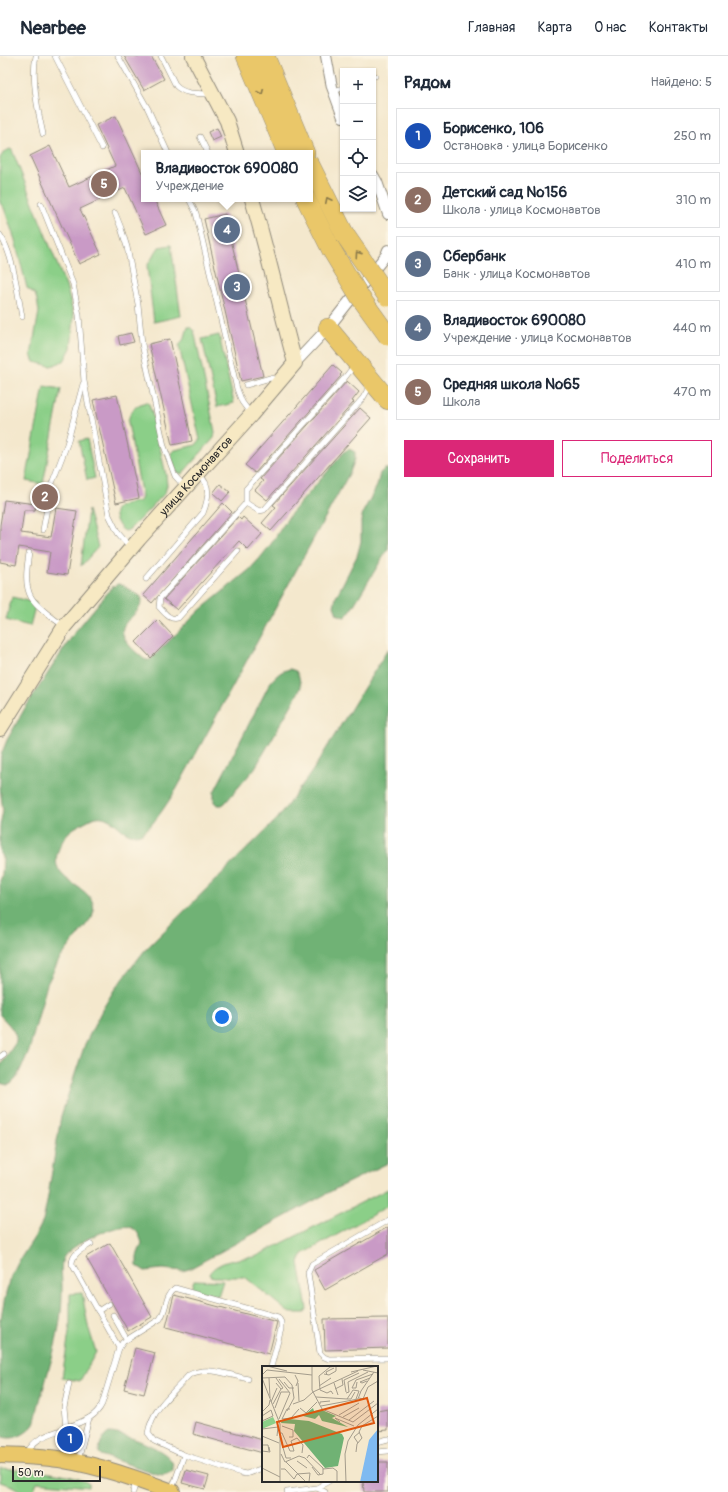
<!DOCTYPE html>
<html lang="ru">
<meta charset="utf-8">
<style>
body{margin:0;font-family:Pangolin,sans-serif;background:#f6f6f7;color:#1f2937}
.controls{position:absolute;right:12px;top:12px;display:grid;overflow:hidden;border-radius:0px;box-shadow:0 1px 3px #0004}
.controls button{width:36px;height:36px;display:grid;place-items:center;padding:0;border:0;border-bottom:1px solid #e0e1e3;background:#fff;color:#1f2937;font:20px sans-serif}
.scale{position:absolute;left:12px;bottom:10px;width:89px;box-sizing:border-box;padding-left:4px;border:2px solid #2b2b2b;border-top:0;font-size:11px;line-height:14px;white-space:nowrap;color:#2b2b2b;-webkit-text-stroke:3px #fcf5e5;paint-order:stroke}
.you{position:absolute;left:222px;top:961px;width:14px;height:14px;margin:-10px;border:3px solid #fff;border-radius:50%;background:#1a73e8;box-shadow:0 0 0 6px #1a73e833}
.badge{display:grid;place-items:center;width:26px;height:26px;border-radius:50%;background:#db2777;color:#fff;font-size:13px;font-weight:700}
.pin{position:absolute;translate:-50% -50%;border:2px solid #fff;box-shadow:0 1px 4px #0006}
.popup{position:absolute;left:141px;top:94px;width:172px;height:52px;box-sizing:border-box;display:grid;place-content:center;border-radius:0px;background:#fff;filter:drop-shadow(0 1px 3px #0005);font-size:13px;white-space:nowrap;color:#747a83}
.popup b{font-size:15px;color:#1f2937}
.popup::after{content:'';position:absolute;left:50%;top:100%;margin-left:-8px;border:8px solid transparent;border-top-color:#fff}
.list{margin:0;padding:0;list-style:none}
h2{display:flex;justify-content:space-between;align-items:center;height:52px;margin:0;padding:0 16px;font-size:17px}
h2 small{font-size:13px;font-weight:400;color:#747a83}
.list li{display:grid;grid-template-columns:26px 1fr auto;gap:12px;align-items:center;box-sizing:border-box;height:56px;margin:0 8px 8px;padding:0 8px;border:1px solid #e0e1e3;border-radius:0px}
.list b{display:block;font-size:15px;white-space:nowrap}
.list p{margin:0;font-size:13px;white-space:nowrap;color:#747a83}
.list em{font-size:13px;font-style:normal;color:#747a83}
.actions{display:flex;gap:8px;padding:12px 16px}
.actions a{flex:1;padding:9px 0;border:1px solid #db2777;border-radius:0px;text-align:center;font-size:14px;color:#db2777}
.actions .main{background:#db2777;color:#fff}
.icon{flex:none;width:22px;height:22px;fill:none;stroke:currentColor;stroke-width:2;stroke-linecap:round;stroke-linejoin:round}
.map{position:relative;flex:none;width:388px;height:1436px;overflow:hidden}
header{display:flex;align-items:center;gap:24px;box-sizing:border-box;height:56px;padding:0 20px;background:#fff;border-bottom:1px solid #e0e1e3}
header strong{font-size:19px}
nav{display:flex;gap:22px;margin-inline-start:auto;font-size:14px}
main{display:flex}
aside{flex:1;background:#fff}
.map>svg:first-child{display:block}
.green{fill:#8bcf88;stroke:#5b7d5a}
.forest{fill:#70b274;stroke:#4e6e50}
.building{fill:#c99ac6}
.lines{fill:none;stroke-linecap:round;stroke-linejoin:round}
.lane-casing{stroke:#908a7c;stroke-width:6}
.street-casing{stroke:#908a7c;stroke-width:12}
.secondary-casing{stroke:#908a7c;stroke-width:16}
.primary-casing{stroke:#908a7c;stroke-width:18}
.highway-casing{stroke:#908a7c;stroke-width:20}
.lane{stroke:#fff;stroke-width:5}
.street{stroke:#fff;stroke-width:10}
.secondary{stroke:#f7e9c3;stroke-width:14}
.primary{stroke:#eac769;stroke-width:16}
.highway{stroke:#eac769;stroke-width:19}
.highway-bridge-casing{stroke:#908a7c;stroke-width:20;stroke-linecap:butt}
.highway-bridge{stroke:#eac769;stroke-width:19}
.oneway{stroke:#8a794a}
.labels{text-anchor:middle;stroke-width:3;stroke-linejoin:round;paint-order:stroke}
.street-label{font-size:12px;fill:#2b2b2b;stroke:#fcf5e5}
.inset-road{fill:none;stroke:#a49c8c;stroke-width:1}
.view{fill:#df570e;fill-opacity:0.15;stroke:#df570e;stroke-width:2}
.inset-edge{fill:none;stroke:#2b2b2b;stroke-width:2}
</style>
<header>
<strong>Nearbee</strong>
<nav><a>Главная</a><a>Карта</a><a>О нас</a><a>Контакты</a></nav>
</header>
<main>
<div class="map">
<svg width="388" height="1436" viewBox="0 0 388 1436">
<rect width="100%" height="100%" fill="#fcf5e5"/>
<filter id="ink" filterUnits="userSpaceOnUse"><feTurbulence type="fractalNoise" baseFrequency=".025" numOctaves="2"/><feDisplacementMap in="SourceGraphic" scale="8" xChannelSelector="R" yChannelSelector="G"/><feConvolveMatrix kernelMatrix="1 2 1 2 8 2 1 2 1" color-interpolation-filters="sRGB"/></filter>
<filter id="wash" filterUnits="userSpaceOnUse"><feTurbulence type="fractalNoise" baseFrequency=".012" numOctaves="4" result="noise"/><feDisplacementMap in="SourceGraphic" scale="16" xChannelSelector="R" yChannelSelector="G"/><feGaussianBlur stdDeviation="0.9" result="paint"/><feColorMatrix in="noise" values="0 0 0 0 0 0 0 0 0 0 0 0 0 0 0 0 0 1.4 0 .05"/><feComposite in="paint" operator="in"/></filter>
<g filter="url(#wash)">
<rect width="100%" height="100%" fill="#f4e8cd"/>
<g class="green">
<polygon points="10,93 12,94 67,233 74,260 71,292 64,305 51,310 34,306 31,299 39,256 37,244 35,238 27,232 15,184 4,152 0,147 0,102 4,96"/>
<polygon points="171,189 181,260 154,266 147,210 159,191"/>
<polygon points="188,271 191,271 194,274 215,376 214,382 182,418 176,416 171,400 171,397 175,394 196,389 200,384 179,290 185,281"/>
<polygon points="219,279 234,347 217,351 202,283"/>
<polygon points="44,330 61,333 43,428 26,425"/>
<path d="M146,346L149,348L152,357L166,419L167,429L165,437L130,473L126,475C121,474 119,470 117,466C108,448 128,448 140,445L142,441L128,367C129,356 135,349 146,346Z"/>
<polygon points="87,383 95,422 87,424 79,385"/>
<polygon points="88,454 98,491 81,510"/>
<polygon points="12,541 36,547 30,570 6,564"/>
<path d="M388,1133V1150L303,1198L299,1206L307,1253L305,1257H292L288,1256L245,1221H214L210,1220L209,1218C216,1205 241,1202 255,1201Z"/>
<polygon points="194,1224 223,1225 218,1240 191,1233"/>
<polygon points="82,1237 88,1270 96,1296 80,1325 62,1322 70,1270 70,1238"/>
<path d="M0,1412C16,1413 80,1418 89,1428V1431L37,1426L33,1436H23L13,1430L0,1426Z"/>
</g>
<g class="forest">
<path d="M349,393L355,396V403L350,416L176,734C169,744 153,771 142,777C138,780 132,779 128,777C120,774 116,766 108,763C99,758 91,762 83,767C70,774 67,776 60,790C40,830 105,827 92,861L59,904L47,928L29,995L16,1023L11,1028L7,1029L0,1027V1010L16,986C18,976 6,966 0,959V825L2,820L3,803L0,797V771L3,755L0,731L1,699L7,684L25,652L75,576L112,531L118,528L123,529L141,541C146,564 100,564 137,597C141,600 144,605 150,604L199,555L249,514L260,502L271,488L289,460L345,395Z"/>
<polygon points="385,413 388,413 388,493 349,557 346,560 344,561 337,558 334,550 336,541 357,500 361,485 361,465 363,456 377,430 380,417"/>
<path d="M388,593V1107L337,1132L189,1213L182,1215L162,1213L145,1215L137,1210V1200L142,1187C140,1181 138,1174 130,1171C115,1167 70,1189 63,1202C60,1210 62,1221 62,1229C62,1238 62,1247 61,1256C58,1287 47,1318 39,1348C37,1354 36,1366 32,1371C23,1380 12,1385 0,1380V1267L4,1246L9,1225L19,1205L37,1177L43,1165L47,1146L61,1060L85,988L102,954L114,934L145,894L278,762L313,714Z"/>
<path d="M290,613L296,615L299,621L301,631L295,643L255,712L225,747L222,749H217L214,746V736L270,627C276,620 280,615 290,613Z"/>
<path d="M109,1377C123,1377 162,1392 170,1403C173,1406 173,1411 173,1415L162,1419L154,1417L101,1399L99,1397C99,1389 102,1381 109,1377Z"/>
</g>
<g id="blocks">
<g class="building">
<polygon points="124,0 151,0 164,23 144,34"/>
<polygon points="116,60 144,121 144,143 154,143 166,169 146,178 125,132 80,153 101,198 79,208 30,100 50,90 69,131 115,110 96,69"/>
<polygon points="217,72 221,81 212,85 208,76"/>
<polygon points="225,158 263,320 241,325 204,163"/>
<polygon points="131,277 134,286 120,289 118,280"/>
<polygon points="170,283 192,385 172,389 149,288"/>
<polygon points="333,309 342,317 340,319 341,320 255,417 245,409"/>
<polygon points="347,325 359,336 352,345 354,346 267,444 255,434 263,425 260,423"/>
<polygon points="117,339 139,442 116,447 93,344"/>
<polygon points="360,352 371,362 271,475 262,467 276,451 273,449"/>
<polygon points="220,428 230,436 222,445 213,437"/>
<polygon points="4,444 36,448 35,454 24,454 21,477 51,481 56,452 77,455 67,519 47,516 50,496 19,491 16,509 0,506 0,469"/>
<polygon points="223,447 232,456 152,547 143,539"/>
<polygon points="238,461 241,464 243,461 262,478 248,494 239,485 177,554 164,543"/>
<polygon points="158,564 173,580 151,602 136,586"/>
<polygon points="388,1171 388,1198 325,1234 314,1214"/>
<polygon points="110,1187 152,1261 128,1275 86,1201"/>
<polygon points="174,1239 277,1266 269,1298 166,1271"/>
<polygon points="388,1262 388,1292 325,1294 324,1263"/>
<polygon points="135,1292 155,1297 144,1338 124,1333"/>
<polygon points="388,1353 388,1374 377,1375 377,1355"/>
<polygon points="196,1366 263,1384 263,1397 193,1378"/>
<polygon points="377,1406 388,1406 388,1436 364,1436 363,1425 377,1425"/>
<polygon points="186,1414 209,1420 205,1433 182,1427"/>
</g>
</g>
</g>
<g filter="url(#ink)">
<use href="#blocks" fill-opacity="0" stroke="#908a7c" stroke-width="1"/>
<g class="lines">
<g class="lane-casing">
<g id="lane">
<path d="M36,0C31,23 38,55 43,78"/>
<polyline points="55,0 102,92"/>
<polyline points="118,0 148,53 168,97"/>
<path d="M161,0L176,30C185,39 198,37 210,38"/>
<polyline points="373,20 375,20"/>
<polyline points="334,35 343,32"/>
<polyline points="200,81 208,97"/>
<polyline points="189,143 196,157 237,333 242,346 251,358"/>
<polyline points="41,148 73,228 79,259 84,325 109,459 118,477 130,491"/>
<polyline points="115,157 121,172 127,191 138,248 142,288 164,390 175,420 184,430"/>
<path d="M0,179C13,197 18,239 22,261"/>
<polyline points="246,329 270,322 278,324"/>
<polyline points="246,447 259,455 264,454 363,342 367,335 367,328"/>
<polyline points="43,474 51,430 67,388 83,328"/>
<path d="M238,495L178,562C170,565 164,556 159,551L160,542L246,447V433L343,324L354,310"/>
<path d="M29,497C27,511 24,528 31,541C36,550 55,564 64,570"/>
<path d="M146,523L203,457C208,444 212,429 199,419"/>
<polyline points="0,1001 4,998"/>
<polyline points="388,1164 312,1208 308,1217 320,1297 324,1301 329,1303 388,1302"/>
<path d="M91,1188C83,1193 72,1197 72,1208L119,1292"/>
<polyline points="98,1255 109,1248"/>
<polyline points="113,1259 127,1284"/>
<path d="M66,1372C80,1366 95,1363 102,1348L119,1292L123,1286L160,1263C167,1253 165,1239 175,1232L278,1261L281,1266V1273L271,1311"/>
<polyline points="377,1386 388,1383"/>
<polyline points="377,1396 388,1395"/>
<path d="M27,1397C36,1380 49,1379 66,1372L64,1351L69,1328"/>
<path d="M184,1399L154,1385L148,1377C153,1351 172,1338 189,1319C206,1309 230,1319 248,1323"/>
<polyline points="78,1405 89,1362"/>
<polyline points="317,1432 329,1425"/>
<polyline points="171,1434 175,1425 184,1399 241,1417 246,1418 263,1412"/>
<polyline points="133,1436 136,1426"/>
<polyline points="287,1436 317,1432 325,1436"/>
</g>
</g>
<g class="street-casing">
<g id="street">
<polyline points="326,0 332,31 343,61"/>
<polyline points="373,119 377,126 388,158"/>
<polyline points="295,307 328,272 386,199 388,194"/>
</g>
</g>
<g class="secondary-casing">
<g id="secondary">
<polyline points="193,0 227,65 237,97"/>
<path id="s1" d="M0,673L64,571L139,483L251,359L295,307C280,252 268,197 252,143"/>
</g>
</g>
<g class="primary-casing">
<path id="primary" d="M0,1399C21,1400 43,1400 64,1404C101,1410 137,1423 172,1436"/>
</g>
<g class="highway-casing">
<g id="highway">
<polyline points="246,0 287,97"/>
<polyline points="265,0 305,97"/>
<polyline points="310,109 345,179"/>
<polyline points="306,143 331,193"/>
<polyline points="328,272 388,344"/>
</g>
</g>
<use href="#lane" class="lane"/>
<use href="#street" class="street"/>
<use href="#secondary" class="secondary"/>
<use href="#primary" class="primary"/>
<use href="#highway" class="highway"/>
<g class="highway-bridge-casing">
<g id="highway-bridge">
<polyline points="345,179 388,241"/>
<polyline points="331,193 360,241 388,280"/>
</g>
</g>
<use href="#highway-bridge" class="highway-bridge"/>
</g>
<defs><path id="oneway-chevron" d="M-2-3.5L2.5 0L-2 3.5" fill="none" stroke-width="1.6" stroke-linecap="round" stroke-linejoin="round"/></defs>
<g class="oneway">
<use href="#oneway-chevron" transform="translate(261 36) rotate(67)"/>
<use href="#oneway-chevron" transform="translate(328 144) rotate(-116)"/>
<use href="#oneway-chevron" transform="translate(358 198) rotate(-125)"/>
</g>
</g>
<g class="labels">
<g class="street-label">
<text dy="4" stroke="none"><textPath href="#s1" startOffset="321">улица Космонавтов</textPath></text>
</g>
</g>
<g transform="translate(262 1310)">
<rect width="116" height="116" fill="#f4e8cd"/>
<path d="M11,51L14,57L0,63V56Z" fill="#8bcf88"/>
<path d="M51,42L52,45L60,44L74,50L70,52L86,61L60,55L57,49L53,53L41,50ZM27,53L47,55L80,68L82,72L76,100L63,102L32,65L33,58L19,57L20,54Z" fill="#70b274"/>
<path d="M116,63V116H98L107,74Z" fill="#7fbaf1"/>
<path class="inset-road" d="M5,0L25,5M50,0V24L60,43L91,56L116,37M101,4L116,7M89,6L115,0M62,8L67,9L74,5V1M0,9L5,4L50,9M33,9L36,15L34,20M65,9L64,6L72,2M0,12L23,11L30,19L32,32L25,45M0,12L18,58V116M7,12L8,32M14,12L21,22L19,23M82,14L97,7M82,14L84,26M94,14L90,22H94L95,16M94,14L111,8M105,15L100,17L98,16L108,12M22,16L27,22H32M36,17L37,35M72,17L76,29M57,20L69,12M73,23L81,19L80,13M51,26L96,5M84,27L87,26L86,16L106,6M71,28L69,25L65,27L58,24L57,10L68,1L75,0M54,31L85,33L91,24L97,25L94,33M97,32L101,33L106,21L116,15M85,33H89L93,26M9,36L15,22M11,38L19,23L14,17M31,38L42,34L51,26M58,38V36L68,35M59,40L96,33L99,25L112,6M13,42L19,26H27M38,42L44,47L55,36M0,46L7,39L8,34M77,49L97,37M0,50L9,44L11,50L0,55M81,51L97,42M17,53L28,27L17,13M20,53L29,52L37,43M20,53L25,43H28M87,54L112,35M78,56L73,52L92,60M20,60L31,64V71H27M0,63L16,61L15,70M18,67H20L28,85H32L29,75L35,72L41,79L40,87M0,70L17,77M18,71L24,92H29M96,77L92,71L98,66M0,79H6L7,85M0,85L8,86L7,81M94,86L95,78L100,72L97,66L100,60L116,50M19,88L23,96L37,90L43,92L58,108M45,92L47,89L61,102V108L56,109L50,101M35,95L45,102M24,96L44,116M0,102L18,111M19,103H23L32,113L35,108M61,103L71,102L75,105V116M35,108L48,107L47,116M84,116L83,88L86,75L96,59L116,43"/>
<path class="view" d="M105,32L112,57L21,81L15,56Z"/>
<rect width="116" height="116" class="inset-edge"/>
</g>
</svg>
<div class="controls">
<button>+</button>
<button>−</button>
<button><svg class="icon" aria-label="locate" viewBox="0 0 24 24"><circle cx="12" cy="12" r="6"/><path d="M12 2v4M12 18v4M2 12h4M18 12h4"/></svg></button>
<button><svg class="icon" aria-label="layers" viewBox="0 0 24 24"><path d="M12 4l9 5-9 5-9-5zM3 14l9 5 9-5"/></svg></button>
</div>
<div class="scale">50 m</div>
<div class="you"></div>
<div class="pin badge" style="left:70px;top:1383px;background:#1a4fb4">1</div>
<div class="pin badge" style="left:45px;top:441px;background:#8d6e63">2</div>
<div class="pin badge" style="left:237px;top:231px;background:#5c6f8a">3</div>
<div class="pin badge" style="left:227px;top:174px;background:#5c6f8a">4</div>
<div class="popup"><b>Владивосток 690080</b>Учреждение</div>
<div class="pin badge" style="left:104px;top:128px;background:#8d6e63">5</div>
</div>
<aside>
<h2>Рядом<small>Найдено: 5</small></h2>
<ul class="list">
<li><span class="badge" style="background:#1a4fb4">1</span><div><b>Борисенко, 106</b><p>Остановка · улица Борисенко</p></div><em>250 m</em></li>
<li><span class="badge" style="background:#8d6e63">2</span><div><b>Детский сад №156</b><p>Школа · улица Космонавтов</p></div><em>310 m</em></li>
<li><span class="badge" style="background:#5c6f8a">3</span><div><b>Сбербанк</b><p>Банк · улица Космонавтов</p></div><em>410 m</em></li>
<li><span class="badge" style="background:#5c6f8a">4</span><div><b>Владивосток 690080</b><p>Учреждение · улица Космонавтов</p></div><em>440 m</em></li>
<li><span class="badge" style="background:#8d6e63">5</span><div><b>Средняя школа №65</b><p>Школа</p></div><em>470 m</em></li>
</ul>
<div class="actions"><a class="main">Сохранить</a><a>Поделиться</a></div>
</aside>
</main>
